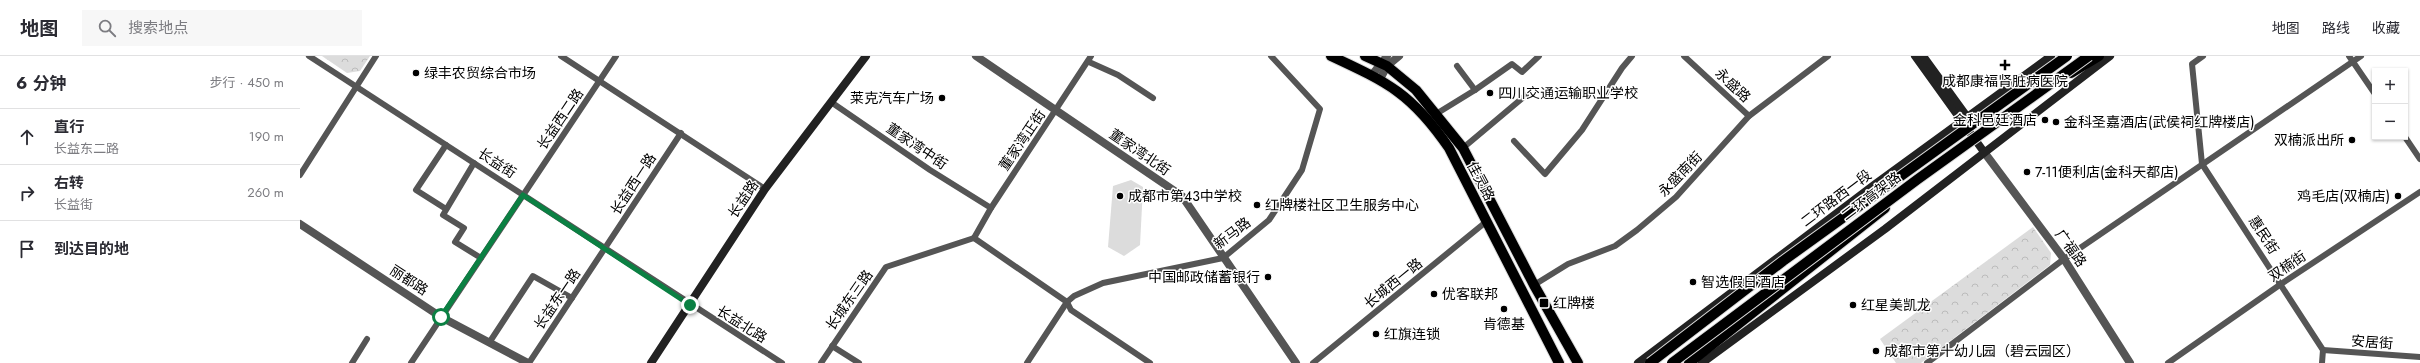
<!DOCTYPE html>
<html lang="zh">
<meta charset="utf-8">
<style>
body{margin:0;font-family:Jost,"Noto Sans SC",sans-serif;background:#f7f7f7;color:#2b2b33}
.controls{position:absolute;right:12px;top:12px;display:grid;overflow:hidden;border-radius:0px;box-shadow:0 1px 3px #0004}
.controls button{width:36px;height:36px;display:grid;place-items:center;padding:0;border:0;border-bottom:1px solid #e1e1e2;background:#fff;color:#2b2b33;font:20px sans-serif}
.stop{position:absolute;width:12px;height:12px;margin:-9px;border:3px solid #0b8043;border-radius:50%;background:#fff}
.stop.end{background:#0b8043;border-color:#fff;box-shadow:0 1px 4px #0008}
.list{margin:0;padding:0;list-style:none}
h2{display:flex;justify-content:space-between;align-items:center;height:52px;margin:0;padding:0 16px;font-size:17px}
h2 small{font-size:13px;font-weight:400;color:#7c7c81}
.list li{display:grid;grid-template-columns:26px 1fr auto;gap:12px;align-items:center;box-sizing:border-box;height:56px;padding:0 16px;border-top:1px solid #e1e1e2}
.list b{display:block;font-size:15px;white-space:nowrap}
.list p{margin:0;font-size:13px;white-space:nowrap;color:#7c7c81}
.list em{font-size:13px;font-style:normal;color:#7c7c81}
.icon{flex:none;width:22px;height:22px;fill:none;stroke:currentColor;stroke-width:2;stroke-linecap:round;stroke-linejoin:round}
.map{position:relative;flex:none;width:2120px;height:307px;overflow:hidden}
header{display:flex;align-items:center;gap:24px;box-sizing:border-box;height:56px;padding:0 20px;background:#fff;border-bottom:1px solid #e1e1e2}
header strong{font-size:19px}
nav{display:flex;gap:22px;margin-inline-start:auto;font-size:14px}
.search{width:280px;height:36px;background:#f7f7f7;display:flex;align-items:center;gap:10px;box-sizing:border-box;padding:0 14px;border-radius:0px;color:#7c7c81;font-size:15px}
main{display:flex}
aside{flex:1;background:#fff}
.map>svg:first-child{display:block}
.park{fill:url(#park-crowns)}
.garden{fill:#dcdcdc}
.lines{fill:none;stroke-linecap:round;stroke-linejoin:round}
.primary-casing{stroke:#dbdbdb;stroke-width:12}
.trunk-casing{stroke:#dbdbdb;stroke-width:12}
.minor{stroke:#555;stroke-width:6}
.tertiary{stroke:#555;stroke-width:8}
.secondary{stroke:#222;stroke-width:8}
.primary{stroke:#000;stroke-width:10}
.trunk{stroke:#000;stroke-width:10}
.trunk-bridge-casing{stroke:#dbdbdb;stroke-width:12;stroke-linecap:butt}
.trunk-bridge{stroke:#000;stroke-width:10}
.route{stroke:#0b8043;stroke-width:5}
.poi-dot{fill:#000;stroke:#fff;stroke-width:1.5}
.labels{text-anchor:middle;stroke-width:3;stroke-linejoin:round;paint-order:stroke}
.poi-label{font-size:14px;fill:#000;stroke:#fff;text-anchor:start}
.street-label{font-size:14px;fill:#000;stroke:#fff}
</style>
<header>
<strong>地图</strong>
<div class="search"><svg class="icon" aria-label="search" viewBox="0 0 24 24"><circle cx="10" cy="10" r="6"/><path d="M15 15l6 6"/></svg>搜索地点</div>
<nav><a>地图</a><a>路线</a><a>收藏</a></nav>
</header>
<main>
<aside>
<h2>6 分钟<small>步行 · 450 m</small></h2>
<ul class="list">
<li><svg class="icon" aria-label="ahead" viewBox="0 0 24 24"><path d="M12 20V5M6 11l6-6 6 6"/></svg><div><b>直行</b><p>长益东二路</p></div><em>190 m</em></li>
<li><svg class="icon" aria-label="right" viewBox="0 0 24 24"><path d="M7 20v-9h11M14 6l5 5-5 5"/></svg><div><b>右转</b><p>长益街</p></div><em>260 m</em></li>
<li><svg class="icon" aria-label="arrive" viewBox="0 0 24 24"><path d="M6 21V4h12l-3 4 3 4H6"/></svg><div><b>到达目的地</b></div></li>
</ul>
</aside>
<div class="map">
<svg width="2120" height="307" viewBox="0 0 2120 307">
<defs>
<pattern id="park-crowns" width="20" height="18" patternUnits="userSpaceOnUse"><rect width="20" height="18" fill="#dcdcdc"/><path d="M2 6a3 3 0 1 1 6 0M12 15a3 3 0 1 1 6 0" fill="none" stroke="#bbb"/></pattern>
</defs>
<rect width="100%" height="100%" fill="#fff"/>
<g class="park">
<polygon points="22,0 70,0 60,15 47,17"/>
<polygon points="1733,171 1751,197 1750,209 1621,307 1596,307 1580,283"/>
</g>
<polygon class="garden" points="831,124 843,131 840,189 824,200 808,191 813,130"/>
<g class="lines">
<g class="primary-casing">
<g id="primary">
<path d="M1031,0C1089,27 1112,38 1149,92L1259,307"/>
<polyline points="1065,0 1087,10 1116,34 1163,92 1234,229 1278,307"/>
</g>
</g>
<g class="trunk-casing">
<g id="trunk">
<polyline points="1771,17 1799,0"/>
<polyline points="1389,307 1585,152"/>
</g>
</g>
<g class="minor">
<polyline points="9,0 482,307"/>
<polyline points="261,0 465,133"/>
<polyline points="1384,0 1449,60"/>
<polyline points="1903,0 1892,8 1902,108 2023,294 2022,307"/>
<polyline points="2049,0 2075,38"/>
<polyline points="789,6 818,19 853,42"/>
<polyline points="1157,10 1175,34"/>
<polyline points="531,46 630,114 691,152"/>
<polyline points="1136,58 1175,34 1212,8 1222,16 1239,0"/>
<polyline points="2105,81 2120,103"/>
<polyline points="1214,85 1245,118 1282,74 1322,12 1332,0"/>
<polyline points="146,89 116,134 146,153"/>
<polyline points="1163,92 1226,39"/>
<polyline points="174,107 143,159 164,172 155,186 181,202"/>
<polyline points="0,119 76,0"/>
<polyline points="674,182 767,246 771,254 850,307"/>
<polyline points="674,182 691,152 791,0"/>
<polyline points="1234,229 1268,208 1315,190 1337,174 1376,141 1449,60 1528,0"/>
<polyline points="189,287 233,220 272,242"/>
<polyline points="532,290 559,307"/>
<polyline points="2023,294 2120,301"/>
<polyline points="52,307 67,283"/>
<polyline points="111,307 316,0"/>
<polyline points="229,307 381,77"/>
<polyline points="521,307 586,211 674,182"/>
<polyline points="727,307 767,246 774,240 803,227 923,202 969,164 1002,114 1020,53 971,0"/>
<polyline points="1013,307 1187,165"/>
<polyline points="1627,307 1764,203 2061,0"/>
<polyline points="1868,307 1981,228 2120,136"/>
</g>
<g class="tertiary">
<polyline points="676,0 882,140 996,307"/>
<polyline points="1072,19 1087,0"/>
<polyline points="1080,23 1087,10 1099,0"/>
<polyline points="1684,96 1764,203 1830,307"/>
<polyline points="0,168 141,261 228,307"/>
</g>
<g class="secondary">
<polyline points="1615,0 1684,96"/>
<polyline points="1623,0 1671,66"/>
<polyline points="351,307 465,133 566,0"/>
<polyline points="1338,307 1574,129 1751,0"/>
<polyline points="1402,307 1585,173 1810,0"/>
</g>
<use href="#primary" class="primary"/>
<use href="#trunk" class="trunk"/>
<g class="trunk-bridge-casing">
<g id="trunk-bridge">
<polyline points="1350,307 1483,205 1767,0"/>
<polyline points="1372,307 1618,123 1789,0"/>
</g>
</g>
<use href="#trunk-bridge" class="trunk-bridge"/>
</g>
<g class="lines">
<polyline class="route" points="141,261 223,139 390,249"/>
</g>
<g class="poi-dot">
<path d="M1703 3h4v4h4v4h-4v4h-4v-4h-4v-4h4z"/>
<circle cx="116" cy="17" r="4"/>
<circle cx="1190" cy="37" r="4"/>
<circle cx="642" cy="42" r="4"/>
<circle cx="1745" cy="64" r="4"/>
<circle cx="1756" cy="66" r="4"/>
<circle cx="2052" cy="84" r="4"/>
<circle cx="1727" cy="116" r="4"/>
<circle cx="820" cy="140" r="4"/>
<circle cx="2098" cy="140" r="4"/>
<circle cx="957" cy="149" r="4"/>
<circle cx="968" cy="221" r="4"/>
<circle cx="1393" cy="226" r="4"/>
<circle cx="1134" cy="238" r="4"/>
<rect x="1239" y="242" width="10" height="10" rx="2"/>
<circle cx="1553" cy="249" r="4"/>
<circle cx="1204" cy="253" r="4"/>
<circle cx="1076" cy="278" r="4"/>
<circle cx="1576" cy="295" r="4"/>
</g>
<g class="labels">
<g class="poi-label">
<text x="124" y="22">绿丰农贸综合市场</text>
<text x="1705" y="30" text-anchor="middle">成都康福肾脏病医院</text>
<text x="1198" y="42">四川交通运输职业学校</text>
<text x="634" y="47" text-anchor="end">莱克汽车广场</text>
<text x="1737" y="69" text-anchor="end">金科邑廷酒店</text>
<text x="1764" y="71">金科圣嘉酒店(武侯祠红牌楼店)</text>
<text x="2044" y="89" text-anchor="end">双楠派出所</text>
<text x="1735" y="121">7-11便利店(金科天都店)</text>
<text x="828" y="145">成都市第43中学校</text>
<text x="2090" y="145" text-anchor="end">鸡毛店(双楠店)</text>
<text x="965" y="154">红牌楼社区卫生服务中心</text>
<text x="960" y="226" text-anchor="end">中国邮政储蓄银行</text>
<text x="1401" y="231">智选假日酒店</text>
<text x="1142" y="243">优客联邦</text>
<text x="1253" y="252">红牌楼</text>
<text x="1561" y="254">红星美凯龙</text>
<text x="1204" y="273" text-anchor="middle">肯德基</text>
<text x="1084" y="283">红旗连锁</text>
<text x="1584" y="300">成都市第十幼儿园（碧云园区）</text>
</g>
<g class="street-label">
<text transform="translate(1433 29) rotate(43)" y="5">永盛路</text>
<text transform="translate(260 63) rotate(-56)" y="5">长益西二路</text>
<text transform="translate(722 84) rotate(-56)" y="5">董家湾正街</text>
<text transform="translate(617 90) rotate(34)" y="5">董家湾中街</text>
<text transform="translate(840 96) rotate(34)" y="5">董家湾北街</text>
<text transform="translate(197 107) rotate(33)" y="5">长益街</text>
<text transform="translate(1380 118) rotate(-46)" y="5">永盛南街</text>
<text transform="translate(1181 125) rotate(62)" y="5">佳灵路</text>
<text transform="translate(333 128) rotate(-57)" y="5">长益西一路</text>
<text transform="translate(1571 140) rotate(-37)" y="5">二环高架路</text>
<text transform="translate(1536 142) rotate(-37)" y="5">二环路西一段</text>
<text transform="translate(443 143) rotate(-56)" y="5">长益路</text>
<text transform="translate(932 177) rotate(-37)" y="5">新马路</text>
<text transform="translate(1964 179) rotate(57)" y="5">惠民街</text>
<text transform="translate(1771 192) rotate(55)" y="5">广福路</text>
<text transform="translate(1987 210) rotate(-34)" y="5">双楠街</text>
<text transform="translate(109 224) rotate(33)" y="5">丽都路</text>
<text transform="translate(1093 227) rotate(-39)" y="5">长城西一路</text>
<text transform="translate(257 243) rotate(-56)" y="5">长益东一路</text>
<text transform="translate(549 244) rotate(-55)" y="5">长城东三路</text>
<text transform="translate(442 268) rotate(32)" y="5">长益北路</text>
<text transform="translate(2072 286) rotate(4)" y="5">安居街</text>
</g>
</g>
</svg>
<div class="controls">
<button>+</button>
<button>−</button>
</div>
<div class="stop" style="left:141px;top:261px"></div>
<div class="stop end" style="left:390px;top:249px"></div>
</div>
</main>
